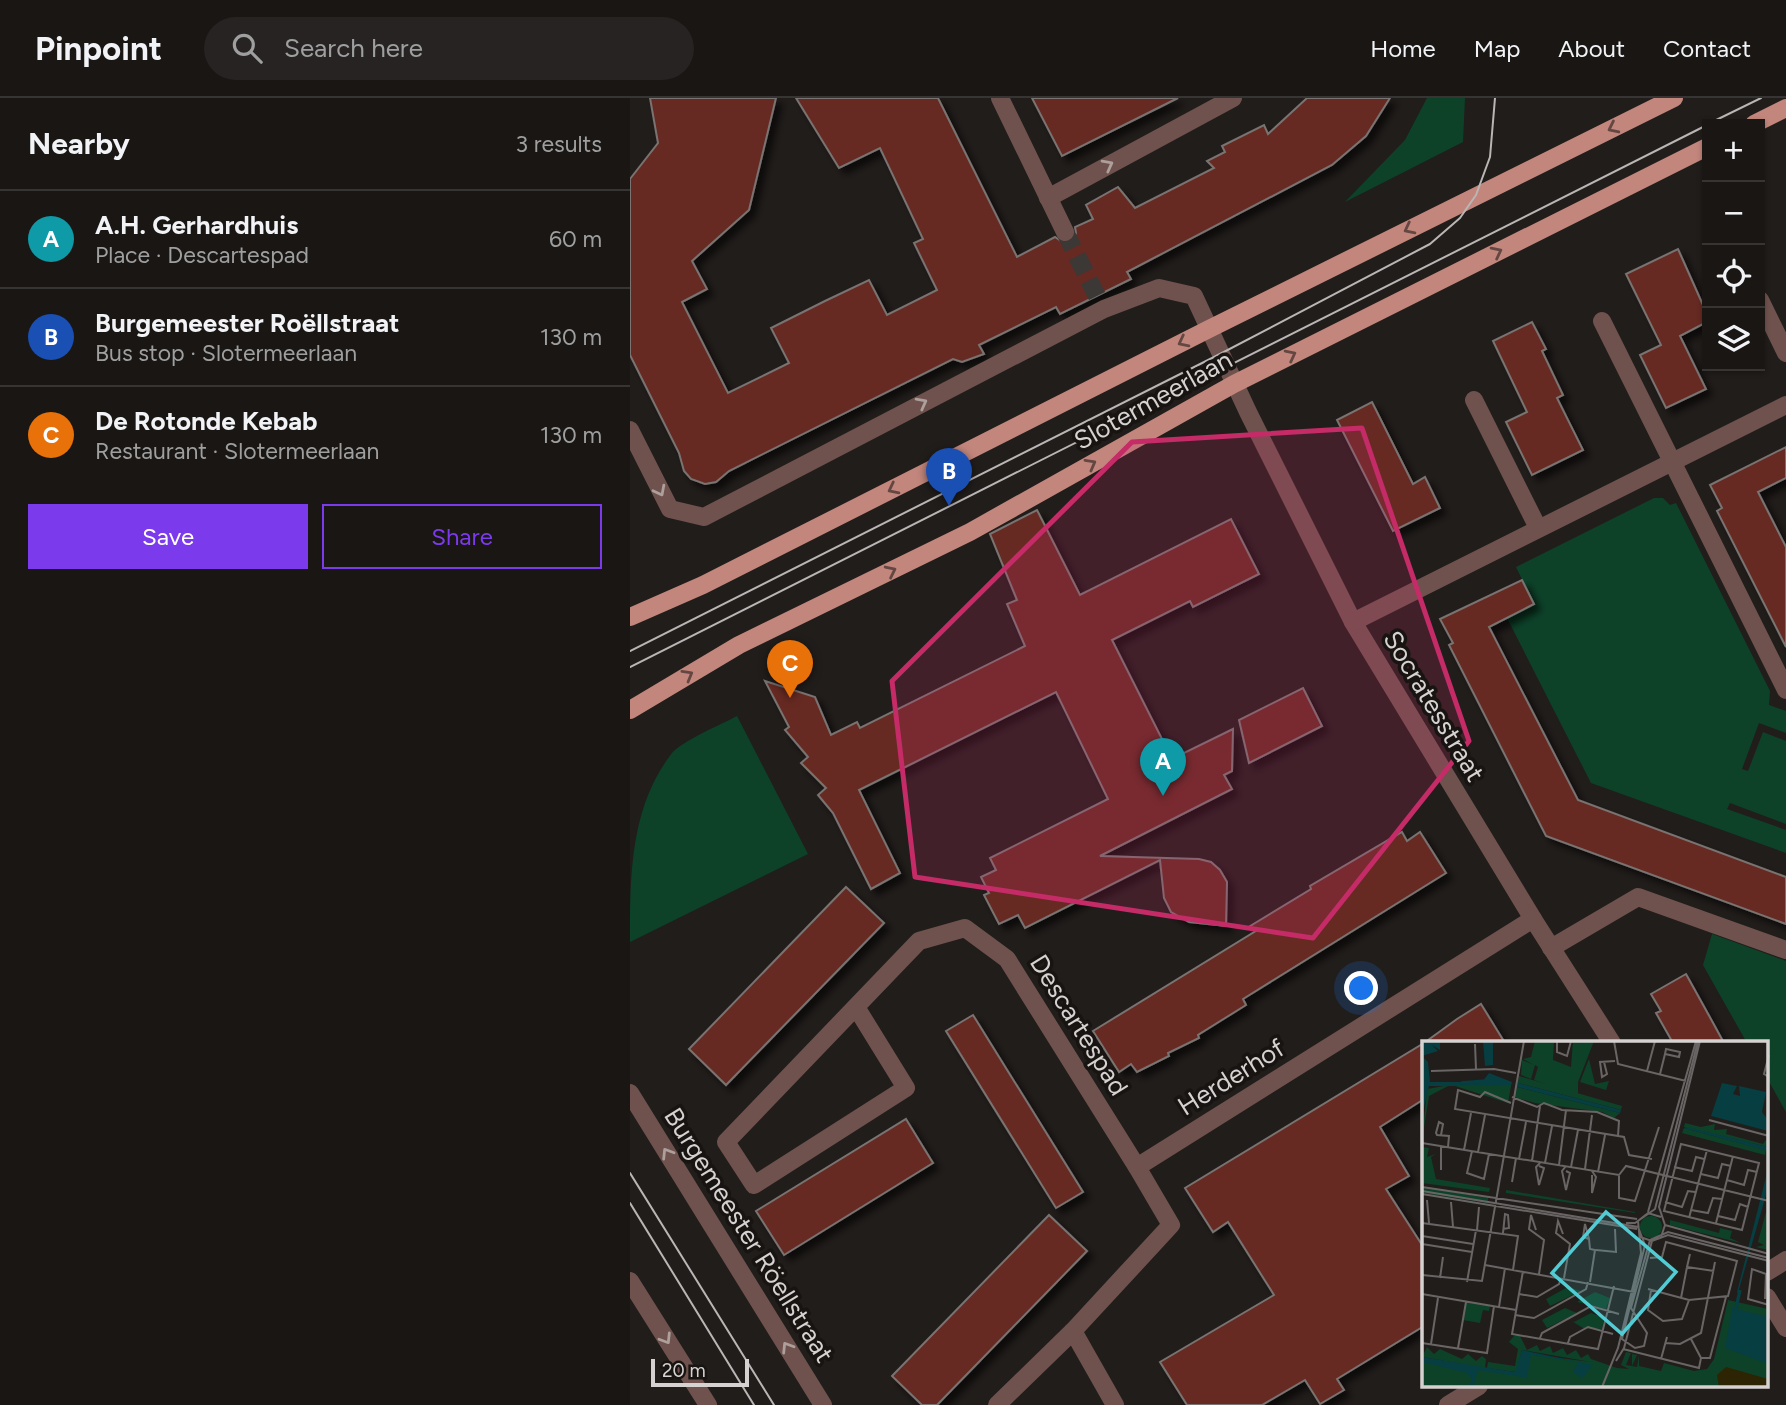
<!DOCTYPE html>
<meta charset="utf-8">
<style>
body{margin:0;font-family:Figtree,sans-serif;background:#262322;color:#f1f3f6}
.controls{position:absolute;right:21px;top:21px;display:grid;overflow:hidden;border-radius:0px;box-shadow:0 2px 5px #0004}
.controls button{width:63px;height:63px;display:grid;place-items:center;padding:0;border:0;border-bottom:2px solid #373534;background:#191614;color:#f1f3f6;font:35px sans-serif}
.scale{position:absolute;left:21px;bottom:18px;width:98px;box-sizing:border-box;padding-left:7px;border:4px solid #d5d2d1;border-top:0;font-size:19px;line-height:24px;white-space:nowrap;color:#d5d2d1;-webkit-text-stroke:5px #181412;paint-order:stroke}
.you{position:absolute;left:732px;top:891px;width:24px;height:24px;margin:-18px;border:5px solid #fff;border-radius:50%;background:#1a73e8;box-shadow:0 0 0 10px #1a73e833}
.badge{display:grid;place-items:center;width:46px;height:46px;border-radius:50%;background:#7c3aed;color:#fff;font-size:23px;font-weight:700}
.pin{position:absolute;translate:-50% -58px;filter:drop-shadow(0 2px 4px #0008)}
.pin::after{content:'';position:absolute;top:37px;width:24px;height:21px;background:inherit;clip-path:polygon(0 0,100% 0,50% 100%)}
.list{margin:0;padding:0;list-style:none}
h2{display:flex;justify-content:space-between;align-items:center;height:91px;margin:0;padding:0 28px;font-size:30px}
h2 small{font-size:23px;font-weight:400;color:#9f9fa0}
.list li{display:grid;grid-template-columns:46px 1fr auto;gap:21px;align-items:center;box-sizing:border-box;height:98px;padding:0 28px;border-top:2px solid #373534}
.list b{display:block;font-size:26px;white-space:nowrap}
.list p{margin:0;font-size:23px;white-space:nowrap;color:#9f9fa0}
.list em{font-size:23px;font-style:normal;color:#9f9fa0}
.actions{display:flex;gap:14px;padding:21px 28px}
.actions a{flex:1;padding:16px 0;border:2px solid #7c3aed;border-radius:0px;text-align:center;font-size:24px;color:#7c3aed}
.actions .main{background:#7c3aed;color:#fff}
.icon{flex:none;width:38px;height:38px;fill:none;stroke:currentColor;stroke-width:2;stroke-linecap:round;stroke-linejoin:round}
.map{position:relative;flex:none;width:1156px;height:1307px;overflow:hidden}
header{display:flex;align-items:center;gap:42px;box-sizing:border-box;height:98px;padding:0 35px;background:#191614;border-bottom:2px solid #373534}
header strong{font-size:33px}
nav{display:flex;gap:38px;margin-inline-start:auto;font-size:24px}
.search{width:490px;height:63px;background:#262322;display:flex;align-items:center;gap:18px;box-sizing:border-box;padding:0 24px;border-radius:38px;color:#9f9fa0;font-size:26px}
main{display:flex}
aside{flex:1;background:#191614}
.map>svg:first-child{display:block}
.green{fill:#0d4229}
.building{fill:#662a21;stroke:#797372;stroke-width:2;filter:url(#shadow)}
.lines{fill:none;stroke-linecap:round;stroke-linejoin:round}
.minor-tunnel{stroke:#3c3836;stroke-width:18;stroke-dasharray:18 9;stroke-linecap:butt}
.minor{stroke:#6f524d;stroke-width:18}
.major{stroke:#c2867c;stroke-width:18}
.tram{stroke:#b9b6b5;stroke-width:2}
.oneway{stroke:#644742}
.oneway2{stroke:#ac9f9c}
.marked{fill:#c42b67;fill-opacity:0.2;stroke:#c42b67;stroke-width:5;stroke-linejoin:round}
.labels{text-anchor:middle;stroke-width:7;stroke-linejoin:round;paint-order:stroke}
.street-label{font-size:26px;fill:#d5d2d1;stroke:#181412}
.inset-river{fill:none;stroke:#063e41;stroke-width:3.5}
.inset-road{fill:none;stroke:#696564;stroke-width:2}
.view{fill:#51ccd4;fill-opacity:0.15;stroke:#51ccd4;stroke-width:3.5}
.inset-edge{fill:none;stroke:#d5d2d1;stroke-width:3.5}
</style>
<header>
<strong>Pinpoint</strong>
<div class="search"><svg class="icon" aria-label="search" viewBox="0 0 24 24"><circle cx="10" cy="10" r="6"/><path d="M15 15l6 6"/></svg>Search here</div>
<nav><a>Home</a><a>Map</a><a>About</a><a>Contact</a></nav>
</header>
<main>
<aside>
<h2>Nearby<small>3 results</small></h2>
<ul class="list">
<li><span class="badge" style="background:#0f9aa8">A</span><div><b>A.H. Gerhardhuis</b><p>Place · Descartespad</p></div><em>60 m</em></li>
<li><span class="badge" style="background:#1a4fb4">B</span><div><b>Burgemeester Roëllstraat</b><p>Bus stop · Slotermeerlaan</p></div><em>130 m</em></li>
<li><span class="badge" style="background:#e8710a">C</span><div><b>De Rotonde Kebab</b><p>Restaurant · Slotermeerlaan</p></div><em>130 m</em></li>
</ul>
<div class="actions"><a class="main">Save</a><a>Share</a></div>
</aside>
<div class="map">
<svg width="1156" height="1307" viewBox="0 0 1156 1307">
<defs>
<filter id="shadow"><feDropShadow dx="6" dy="6" stdDeviation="3.5" flood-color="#0009"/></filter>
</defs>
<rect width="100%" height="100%" fill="#211d1b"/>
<g class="green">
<polygon points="797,0 835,0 833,44 715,104 775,42"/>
<polygon points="1024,400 1033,400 1040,407 1046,405 1140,593 1139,607 1156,613 1156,635 1129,625 1112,671 1118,673 1133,634 1156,643 1156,726 1100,705 1097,711 1156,732 1156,755 961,685 877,520 904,506 886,469"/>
<path d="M107,618L178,756L0,844C0,777 0,709 42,655C54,642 90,627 107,618Z"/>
<polygon points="1082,836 1156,863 1156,1014 1137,980 1137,945 1117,945 1073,867"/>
</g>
<g class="building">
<polygon points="20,0 146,0 119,112 62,163 77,191 52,204 98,295 159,265 141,230 195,203 239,182 257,217 307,192 284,145 293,141 250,50 209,70 166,0 308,0 387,159 425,139 434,145 441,144 446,135 445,129 463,121 456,107 488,89 505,110 584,70 577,63 595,54 592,48 634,27 638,36 677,0 760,0 736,38 702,67 497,174 501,181 430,216 426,209 349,247 354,256 332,264 323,261 99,373 86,384 75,386 61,381 54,373 49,355 0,257 0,81 28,45"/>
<polygon points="402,0 548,0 432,58"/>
<polygon points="1048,151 1077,216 1077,224 1050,238 1076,291 1036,310 1010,257 1031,247 996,176"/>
<polygon points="902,224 916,251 912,253 933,297 927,300 953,352 902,377 876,324 897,314 863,243"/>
<polygon points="742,304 783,386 795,379 810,410 763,433 707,322"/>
<polygon points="1156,349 1156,380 1128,394 1156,449 1156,549 1087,413 1092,410 1080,387"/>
<polygon points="407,412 450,497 601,421 629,476 563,509 560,503 482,542 542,661 603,631 602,673 594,677 602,691 470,758 569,761 581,764 590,772 597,784 596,828 559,824 541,814 534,800 530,762 395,830 388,817 369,826 354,797 359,795 351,779 366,772 360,760 478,701 426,594 229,692 270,775 241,791 203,715 188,697 196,690 171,665 178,659 155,632 159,629 135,583 185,599 201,637 227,624 230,630 395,548 377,506 387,502 360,436"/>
<polygon points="892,482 904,506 859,529 948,702 1156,779 1156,826 916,738 819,547 823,545 810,521"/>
<polygon points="673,590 692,628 619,665 609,622"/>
<polygon points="772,734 777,743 790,734 816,775 613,901 616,907 568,937 569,940 538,955 539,958 507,974 501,966 489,974 463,933 629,831 617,830 681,791 680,788"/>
<polygon points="216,789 254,825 96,987 59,951"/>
<polygon points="1056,876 1082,923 1094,945 1043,945 1026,915 1031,913 1021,896"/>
<polygon points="851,906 875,945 794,945 827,921"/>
<polygon points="343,917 453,1094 426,1110 316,933"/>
<polygon points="794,945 794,1001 750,1029 779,1078 756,1091 794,1150 794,1228 707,1281 714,1292 690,1306 675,1282 632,1307 557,1307 530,1264 644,1197 598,1124 583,1134 555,1090"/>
<polygon points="276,1021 303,1065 154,1157 126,1113"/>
<polygon points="419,1117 457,1153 307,1307 292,1307 262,1278"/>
</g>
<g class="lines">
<polyline class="minor-tunnel" points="435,134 467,198"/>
<g class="minor">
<polyline points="370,0 435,134"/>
<polyline points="418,100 603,0"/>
<polyline points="1130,202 1156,255"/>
<polyline points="972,223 1156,592"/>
<polyline points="844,302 908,430"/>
<polyline points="0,332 40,411 74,419 474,211 529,190 564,198 618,314 723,524 903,821 982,945"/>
<polyline points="723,524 1156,307"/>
<polyline points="921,850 1008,799 1156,852"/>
<polyline points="226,909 276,990 124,1087 96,1044 289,843 335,830 377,861 507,1069"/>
<polyline points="0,995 193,1307"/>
<polyline points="1137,1174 1156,1162"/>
<polyline points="0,1183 78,1307"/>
<polyline points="1137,1199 1156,1230"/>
<polyline points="443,1233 485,1307"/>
<polyline points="367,1307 443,1233 541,1127 507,1069 903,821"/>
<polyline points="818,1307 849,1288"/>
</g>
<g class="major">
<polyline points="1124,26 1156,10"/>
<polyline points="0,519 73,487 579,231 1044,0"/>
<polyline points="0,612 109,547 340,434 604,286 1077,49"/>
</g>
<g class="tram">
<polyline points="1078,26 1131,0"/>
<polyline points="0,553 590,256 800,146 830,120 846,97 860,59 865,0"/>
<polyline points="0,569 1077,27"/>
<polyline points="0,1075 144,1307"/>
<polyline points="0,1105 124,1307"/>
</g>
</g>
<defs><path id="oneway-chevron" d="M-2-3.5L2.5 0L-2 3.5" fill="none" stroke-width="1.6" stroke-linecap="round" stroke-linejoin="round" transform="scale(1.75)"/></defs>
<g class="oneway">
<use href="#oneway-chevron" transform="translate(983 30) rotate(154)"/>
<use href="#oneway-chevron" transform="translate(779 131) rotate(153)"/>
<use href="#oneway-chevron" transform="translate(867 154) rotate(-27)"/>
<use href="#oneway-chevron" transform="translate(553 244) rotate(153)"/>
<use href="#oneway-chevron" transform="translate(661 257) rotate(-27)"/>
<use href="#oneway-chevron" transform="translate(461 366) rotate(-29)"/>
<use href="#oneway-chevron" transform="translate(263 391) rotate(153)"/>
<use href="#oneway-chevron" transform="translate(261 473) rotate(-26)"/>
<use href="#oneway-chevron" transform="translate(58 577) rotate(-30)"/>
</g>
<g class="oneway2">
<use href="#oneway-chevron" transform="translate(478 67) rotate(-28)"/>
<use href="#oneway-chevron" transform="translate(292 305) rotate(-28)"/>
<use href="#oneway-chevron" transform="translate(30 393) rotate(63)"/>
<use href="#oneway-chevron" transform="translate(37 1055) rotate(-122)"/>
<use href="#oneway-chevron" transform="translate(36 1241) rotate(58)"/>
<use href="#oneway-chevron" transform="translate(157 1249) rotate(-122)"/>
</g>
<path class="marked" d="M732,330L839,643L683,840L285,779L262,583L502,344Z"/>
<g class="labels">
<g class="street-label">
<text transform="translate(523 302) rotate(-29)" y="9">Slotermeerlaan</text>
<text transform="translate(804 608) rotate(59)" y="9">Socratesstraat</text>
<text transform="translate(449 927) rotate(58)" y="9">Descartespad</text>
<text transform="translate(601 979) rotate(-32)" y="9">Herderhof</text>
<text transform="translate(119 1137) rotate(58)" y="9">Burgemeester Röellstraat</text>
</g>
</g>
<g transform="translate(792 943)">
<rect width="346" height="346" fill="#211d1b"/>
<path d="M113,0H132L131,19L149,26L151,0H172L156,41V53L112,39L116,26L113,24L109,38L99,34L100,19L112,24L101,18L109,16ZM167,18L173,43L187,40L184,49L158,41ZM97,35L200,65L199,69L96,42ZM28,44L7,55L0,99L5,48ZM30,44L65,43L89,45L86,62ZM95,46L198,72L192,77L180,71L113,62L92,56ZM263,82L279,86L293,83L292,89L305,88L304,93L341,103L346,96V106L262,86ZM262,87L344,109L343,114L260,92ZM0,106L7,107L5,116L14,113L9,116L14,138L68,147L67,151L0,142ZM0,146L66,157V162L0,152ZM84,149L213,171V172L84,152ZM344,171L346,172V209L334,206L342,204L336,201ZM218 186a11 11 0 1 1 22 0a11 11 0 1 1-22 0ZM248,179L297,192L298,187L310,190L308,197L319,202L248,184ZM146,246L159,250L128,265L124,258ZM173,251L188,257L184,268L155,261ZM306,259L346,268V346H0V319L102,335L106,313L169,321L100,309L94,331L65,327L66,321L93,325L96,308L87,301L92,295H98L105,309L115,304L118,310L128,305L131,312L141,307L145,314L154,309L159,317L166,313L169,318L195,327L207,328L199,324L204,311L209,312L204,324L210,325V313L215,314L210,325L215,326L217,314V325L239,330L242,322L272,330L285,328L292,318ZM44,261L68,265L67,270L61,269L58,282L41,279ZM143,267L155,272L125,287L120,279ZM169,272L182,277L180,288L161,287L148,279L152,281ZM5,306L12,313L18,308L40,318L46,313L54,320L60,315L64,318L63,327L0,316Z" fill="#0d4229"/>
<path d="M304,326L346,338V346H297L295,334Z" fill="#2d2403"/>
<path d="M0,0H71V24L63,25L61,0L18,1V9L10,4L16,10L0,15L6,21L8,41H60L67,32L90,41L89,45H7L0,75ZM96,42L199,69L198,72L95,46ZM300,42L315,45L311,53L318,55L317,45L344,51L340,71L346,79V90L289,75ZM265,86L346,106V110L262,87ZM346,128V147L316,252L315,251ZM310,267L346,276V323L303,307ZM100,309L171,324L160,337L151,331L156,321L109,314L105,337L56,329L51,346H47L50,338L45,332L0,321V316L93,331Z" fill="#063e41"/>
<path class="inset-river" d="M39,42L63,40M313,272L318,249"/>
<path class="inset-road" d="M135,0V11L145,15L149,0M192,0L196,23L264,40M53,3L54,28M347,14L342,33L347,36M182,21L185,33L180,36L178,21L193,20M9,30L72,28L94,32M225,30L233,0M238,33L243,13L257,16L258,11L244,8L243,13M90,56L115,66L122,62L140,69L175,71L197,80L196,95M89,62L63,51L58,56L36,49L33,68L202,96L207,114L230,118M287,79L347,95M19,94L21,83L17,81L14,92L15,94L27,95L26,106M0,102L197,134L204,125L347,160M259,103L337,122L320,189L242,170ZM19,105V129M42,109L49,72M50,110L45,132L62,138L67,113M56,111L63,74M97,118L104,81M110,120L118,65M123,122L130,85M137,124L144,69M117,125L122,127L117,144L114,126L118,122M149,126L156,89M252,126L270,130L274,116L282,118M163,128L170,74M144,130L148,132L144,149L140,130L144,125M176,131L183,94M279,133L296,137L300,123L309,125M170,134V152L174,136L170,130M197,135V157L213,160L237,86M305,139L322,144L326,129L335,131M90,141L94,117M0,146L215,178M0,150L216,186L223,204L200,298L213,307L222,305L225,292L209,267L228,199L246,191L347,217M0,153L215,188M5,159L7,182M29,161L31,186M243,161L260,166L266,150L273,151M269,169L286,172L291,157L300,158M226,171L274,0M296,175L313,179L318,163L326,166M267,177L285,109M0,182L96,195L91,229M204,182H213L233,168L276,0M294,182L311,115M243,184L347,213M55,189L57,166M114,189L109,174L107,188L122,199L117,233M81,192L83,173L86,174L87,187L81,188M141,193L136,180L134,192L148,203L142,237M0,195L51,203M218,196L230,200L246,194L347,220M239,196L243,184L237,166L278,0M167,198L163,183L161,196L167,198L168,208L173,209L168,241M0,203L50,211M174,209L194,211L193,188M268,213L265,226L292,230M63,224L212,251M101,230L90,293L176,308L192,245M0,234L60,240L102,0M18,237L21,216M45,241L54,189M226,248L267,259L306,255L315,220L244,201L240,216L228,217M229,249L226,269L241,280L260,278L267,259M0,253L94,269M97,253L115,256L137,243L139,237M259,257L265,226M343,258L344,233L330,228L326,258L347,264M77,266L83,227M93,274L112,277L164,248L166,241M118,297L120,292L169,265L197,273M0,302L65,312L72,265M146,302L148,296L166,286L191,293M243,302L258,303L279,292L293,221M9,303L16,257M36,307L44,261M201,308L277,327L279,317L269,298M279,317H288L304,256M239,318L245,296M194,320L202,307L230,200M180,346L196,307L219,212L216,180L226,172L239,176"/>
<path class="view" d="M184,171L254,231L200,293L130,232Z"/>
<rect width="346" height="346" class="inset-edge"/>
</g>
</svg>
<div class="controls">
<button>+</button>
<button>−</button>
<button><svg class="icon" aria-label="locate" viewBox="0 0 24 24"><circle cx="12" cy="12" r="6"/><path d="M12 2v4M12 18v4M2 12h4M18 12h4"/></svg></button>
<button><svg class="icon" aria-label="layers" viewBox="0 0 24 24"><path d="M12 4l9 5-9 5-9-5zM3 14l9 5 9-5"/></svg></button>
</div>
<div class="scale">20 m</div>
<div class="you"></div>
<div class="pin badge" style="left:533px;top:698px;background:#0f9aa8">A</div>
<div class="pin badge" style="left:319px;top:408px;background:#1a4fb4">B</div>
<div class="pin badge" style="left:160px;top:600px;background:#e8710a">C</div>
</div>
</main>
